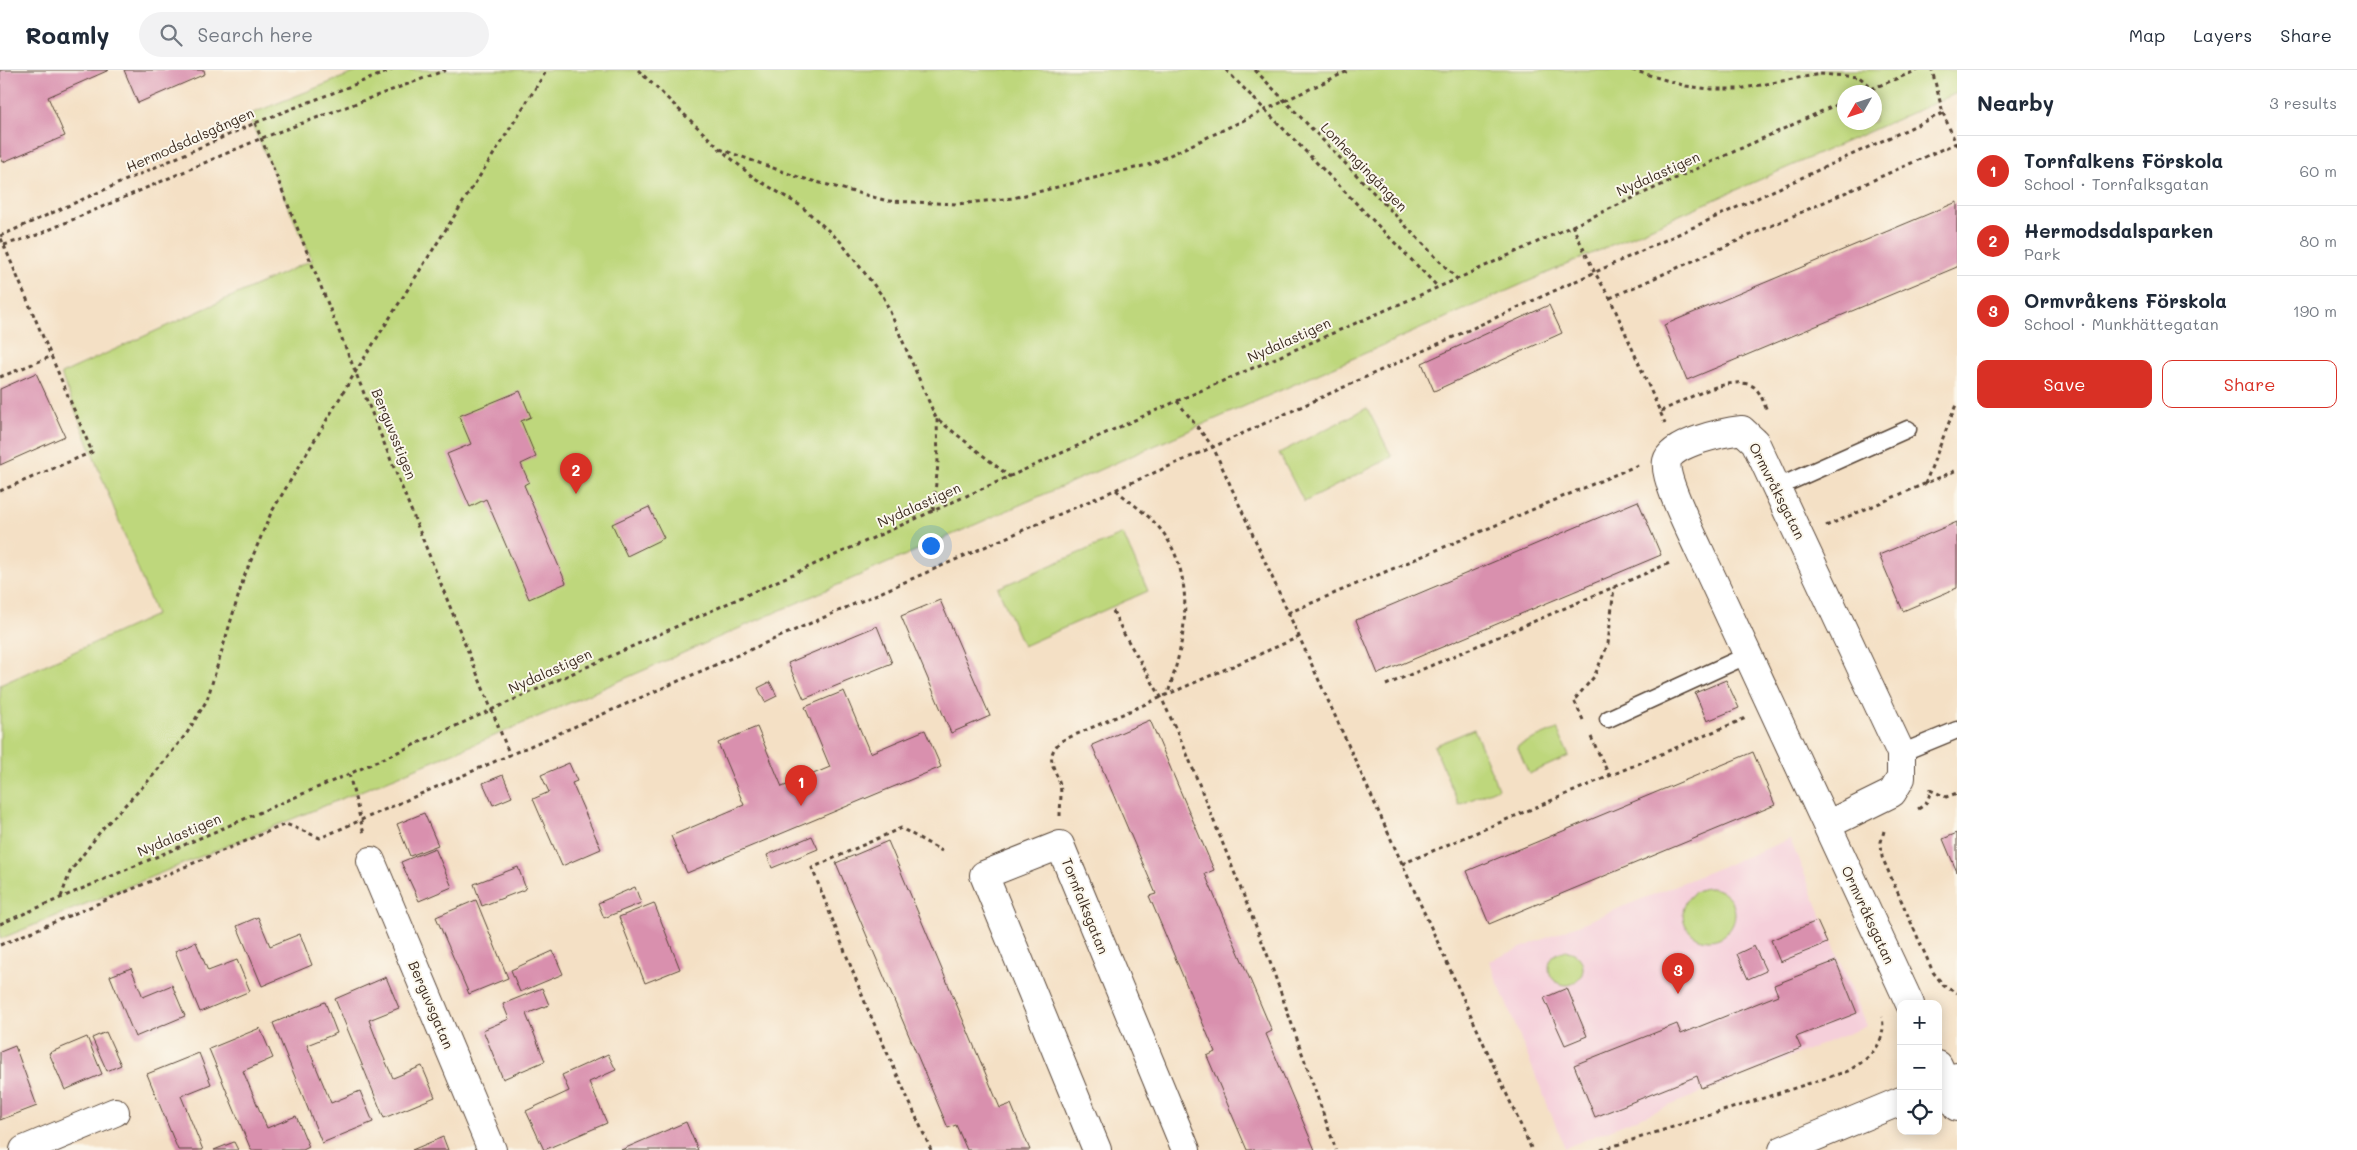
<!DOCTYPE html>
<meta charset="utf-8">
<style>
body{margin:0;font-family:Mali,sans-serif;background:#f2f2f3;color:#1f2937}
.controls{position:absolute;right:15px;bottom:15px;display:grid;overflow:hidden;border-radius:10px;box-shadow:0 2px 12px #0003}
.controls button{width:45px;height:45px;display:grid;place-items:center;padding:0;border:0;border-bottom:1px solid #e0e1e3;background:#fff;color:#1f2937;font:25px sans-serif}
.compass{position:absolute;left:1837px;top:15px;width:45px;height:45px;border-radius:50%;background:#fff;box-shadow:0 2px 12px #0003;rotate:231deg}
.you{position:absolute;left:930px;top:475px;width:18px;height:18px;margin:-12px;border:4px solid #fff;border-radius:50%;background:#1a73e8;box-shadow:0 0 0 8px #1a73e833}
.badge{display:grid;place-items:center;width:32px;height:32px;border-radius:50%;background:#d93025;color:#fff;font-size:16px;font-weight:700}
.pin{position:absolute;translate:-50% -41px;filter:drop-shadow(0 1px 2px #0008)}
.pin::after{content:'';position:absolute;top:26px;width:18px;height:15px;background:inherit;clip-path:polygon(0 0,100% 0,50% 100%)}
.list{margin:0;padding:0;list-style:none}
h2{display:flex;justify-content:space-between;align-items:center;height:65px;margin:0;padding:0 20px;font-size:21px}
h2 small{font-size:16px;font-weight:400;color:#747a83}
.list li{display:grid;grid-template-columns:32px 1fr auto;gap:15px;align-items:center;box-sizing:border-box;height:70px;padding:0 20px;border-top:1px solid #e0e1e3}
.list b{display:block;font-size:19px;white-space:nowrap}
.list p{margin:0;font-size:16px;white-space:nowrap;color:#747a83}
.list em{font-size:16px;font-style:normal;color:#747a83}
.actions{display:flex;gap:10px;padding:15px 20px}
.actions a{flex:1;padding:11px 0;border:1px solid #d93025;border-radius:10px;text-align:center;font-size:18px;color:#d93025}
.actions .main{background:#d93025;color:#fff}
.icon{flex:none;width:28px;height:28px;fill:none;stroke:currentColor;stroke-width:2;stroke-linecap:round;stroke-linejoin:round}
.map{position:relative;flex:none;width:1957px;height:1080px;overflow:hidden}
header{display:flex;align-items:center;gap:30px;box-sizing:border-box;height:70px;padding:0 25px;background:#fff;border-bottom:1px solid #e0e1e3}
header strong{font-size:24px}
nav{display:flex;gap:28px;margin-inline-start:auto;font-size:18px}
.search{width:350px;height:45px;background:#f2f2f3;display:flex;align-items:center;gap:12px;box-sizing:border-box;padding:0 18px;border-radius:28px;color:#747a83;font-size:19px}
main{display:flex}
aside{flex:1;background:#fff}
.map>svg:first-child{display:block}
.built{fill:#f5cfda}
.green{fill:#bed77b;stroke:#7c804c;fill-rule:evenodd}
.building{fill:#d990ae}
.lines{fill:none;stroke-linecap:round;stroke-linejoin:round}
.lane-casing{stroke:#574537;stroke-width:19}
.street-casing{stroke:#574537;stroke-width:30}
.secondary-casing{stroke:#574537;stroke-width:30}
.path{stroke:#574537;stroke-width:3;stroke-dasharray:4 4;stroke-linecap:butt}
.lane{stroke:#fff;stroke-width:16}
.street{stroke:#fff;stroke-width:28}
.secondary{stroke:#fff;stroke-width:28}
.labels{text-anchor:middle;stroke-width:4;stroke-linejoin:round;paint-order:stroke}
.street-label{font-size:14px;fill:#3b2a1e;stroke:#fbf7ec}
</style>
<header>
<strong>Roamly</strong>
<div class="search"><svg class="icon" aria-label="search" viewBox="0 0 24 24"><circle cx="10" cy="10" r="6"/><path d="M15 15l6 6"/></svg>Search here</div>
<nav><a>Map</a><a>Layers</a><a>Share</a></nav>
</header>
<main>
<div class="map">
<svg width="1957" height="1080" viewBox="0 0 1957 1080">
<rect width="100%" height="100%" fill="#fbf7ec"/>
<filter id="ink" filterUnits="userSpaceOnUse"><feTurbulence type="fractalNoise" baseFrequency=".02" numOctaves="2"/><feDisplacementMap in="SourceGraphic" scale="10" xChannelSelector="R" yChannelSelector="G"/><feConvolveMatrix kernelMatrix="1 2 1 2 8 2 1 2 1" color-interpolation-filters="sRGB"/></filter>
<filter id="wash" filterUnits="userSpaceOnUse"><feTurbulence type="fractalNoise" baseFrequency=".0096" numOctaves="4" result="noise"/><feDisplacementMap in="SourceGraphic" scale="20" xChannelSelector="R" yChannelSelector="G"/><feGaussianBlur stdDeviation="1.12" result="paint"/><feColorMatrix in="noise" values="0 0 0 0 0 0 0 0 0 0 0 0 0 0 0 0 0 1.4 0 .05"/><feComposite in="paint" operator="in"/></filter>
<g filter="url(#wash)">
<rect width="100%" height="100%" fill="#f4e0c5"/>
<polygon class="built" points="1790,769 1867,956 1565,1078 1489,891"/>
<g class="green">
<path d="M361,0H1957V23L492,667L0,869V615L156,545L61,304L312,190L248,45ZM1844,22H1874V52H1844Z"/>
<polygon points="1367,338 1392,387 1304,432 1279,383"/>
<polygon points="1123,464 1148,521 1023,576 998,518"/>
<polygon points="1474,659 1498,718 1459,735 1434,676"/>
<polygon points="1557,659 1569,686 1529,704 1517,676"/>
<circle cx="1709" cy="844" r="26"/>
<circle cx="1566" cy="898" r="17"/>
</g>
<g id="blocks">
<g class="building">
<polygon points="0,0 109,0 48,27 65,66 3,92 0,85"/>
<polygon points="124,0 204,0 205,4 138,33"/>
<polygon points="1957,132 1957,197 1687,310 1664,255"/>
<polygon points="1549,235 1562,263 1434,321 1422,293"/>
<polygon points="36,303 65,366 0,395 0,319"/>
<polygon points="520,321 531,347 521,351 536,387 521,394 529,412 524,415 566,513 529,529 486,429 470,437 447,384 471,374 459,346"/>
<polygon points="1638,431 1661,485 1378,604 1356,550"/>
<polygon points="649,437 664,468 627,486 612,454"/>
<polygon points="1957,452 1957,518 1903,541 1879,485"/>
<polygon points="940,530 990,646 951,663 901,546"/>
<polygon points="877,556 892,593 804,629 788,593"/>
<polygon points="1726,610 1739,638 1707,651 1695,623"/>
<polygon points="770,612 777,626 765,632 758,618"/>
<polygon points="844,621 870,683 925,660 941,697 687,803 671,766 744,735 718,673 757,657 782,717 830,697 805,637"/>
<polygon points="1150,650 1214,800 1205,804 1272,961 1266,964 1315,1080 1247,1080 1207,986 1215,982 1149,826 1156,824 1092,675"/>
<polygon points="1753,682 1775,735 1489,854 1467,801"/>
<polygon points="569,693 577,711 572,713 601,779 562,796 533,729 549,722 541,705"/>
<polygon points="503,705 512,727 493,735 483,713"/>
<polygon points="424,743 438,775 410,786 397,754"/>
<polygon points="1957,763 1957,802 1943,769"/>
<polygon points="812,766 818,779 772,798 767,785"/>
<polygon points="888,771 1000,1038 1011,1034 1030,1080 967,1080 956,1055 948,1058 836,793"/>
<polygon points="435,778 452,817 419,831 401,792"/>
<polygon points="518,797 526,819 482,836 474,814"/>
<polygon points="635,817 641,833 604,848 598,833"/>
<polygon points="476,830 508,908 469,924 436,847"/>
<polygon points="654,833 680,899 645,913 619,847"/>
<polygon points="258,847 270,876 300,864 312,895 262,916 237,856"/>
<polygon points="1817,851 1827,873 1780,892 1771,870"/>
<polygon points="196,872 208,901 237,890 250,921 200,942 175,881"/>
<polygon points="1754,876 1766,901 1748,909 1737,884"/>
<polygon points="553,881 563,904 520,922 511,900"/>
<polygon points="1836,891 1857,943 1796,967 1801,978 1701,1018 1697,1006 1595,1047 1574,995 1677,954 1681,964 1778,925 1774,915"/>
<polygon points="131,898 143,927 172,915 185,946 135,967 110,906"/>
<polygon points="386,907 399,938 369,950 380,979 393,1008 422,996 435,1027 384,1048 335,929"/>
<polygon points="542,918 549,935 526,944 545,991 503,1009 483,960 509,949 503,934"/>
<polygon points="1567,918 1587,966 1565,975 1544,928"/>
<polygon points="325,932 337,963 307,975 331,1033 360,1021 373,1052 322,1073 273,953"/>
<polygon points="260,958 273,988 243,1001 267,1058 296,1046 309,1077 303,1080 251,1080 209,979"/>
<polygon points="106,962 121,995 107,1001 92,968"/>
<polygon points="87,967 102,1004 65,1020 49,983"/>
<polygon points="15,976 37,1036 0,1050 0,982"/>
<polygon points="199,983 211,1014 181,1026 203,1080 178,1080 147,1004"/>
<polygon points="608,984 616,1000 589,1012 607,1053 544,1080 526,1041 569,1021 562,1005"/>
<polygon points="686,1052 698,1080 621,1080"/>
<polygon points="443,1067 448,1080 412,1080"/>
<polygon points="234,1072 238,1080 214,1080"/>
</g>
</g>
</g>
<g filter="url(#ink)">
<use href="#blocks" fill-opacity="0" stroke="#574537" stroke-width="1"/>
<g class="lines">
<g class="lane-casing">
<g id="lane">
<polyline points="1778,417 1908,359"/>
<polyline points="1608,649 1748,585"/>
<polyline points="1901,683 1957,660"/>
</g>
</g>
<g class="street-casing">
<g id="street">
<path d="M1827,755L1892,723L1901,708V683L1755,372L1742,360C1725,362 1671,373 1667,391C1663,408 1691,462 1699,480L1910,934"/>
<polyline points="371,791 492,1080"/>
<polyline points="1938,995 1957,1037"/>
<polyline points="24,1080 115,1042"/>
<polyline points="1097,1080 984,805 1060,775 1186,1080"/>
</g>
</g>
<g class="secondary-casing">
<g id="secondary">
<polyline points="1938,1015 1957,1007"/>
<polyline points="1783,1080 1901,1031"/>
</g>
</g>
<g class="path">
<polyline points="638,0 720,79 753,107 801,136 840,171 884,228 936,348 1010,407"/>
<polyline points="1226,0 1438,217"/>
<polyline points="1255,0 1457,209"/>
<polyline points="1632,0 1686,16 1710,19 1739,19 1820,4 1859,7 1873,18"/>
<polyline points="1864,22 1918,0"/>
<polyline points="1943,43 1957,76"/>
<polyline points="255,53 509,683"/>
<polyline points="720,79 798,107 888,131 958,134 1013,128 1151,94 1350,0"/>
<polyline points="1572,155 1595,203 1610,228 1665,353"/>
<polyline points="0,166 255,53 392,0"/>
<polyline points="4,175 37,165 262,68 446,0"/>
<polyline points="1610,228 1956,73"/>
<polyline points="0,307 50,287"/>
<polyline points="1177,331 1213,377 1532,1080"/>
<path d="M1661,341C1682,332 1733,302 1754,317C1761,323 1764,333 1767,341"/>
<polyline points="1925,414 1957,332"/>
<path d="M1116,420C1134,436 1156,449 1168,470C1196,518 1184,574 1168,623"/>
<polyline points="0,421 92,382 0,166"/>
<polyline points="933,441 938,394 937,349"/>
<polyline points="1826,456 1957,400"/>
<polyline points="1113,541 1124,564 1161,627 1185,679 1269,889 1336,1080"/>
<polyline points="1288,543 1638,395"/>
<polyline points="1386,615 1672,492"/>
<polyline points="1583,650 1574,630 1594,607 1608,574 1614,517"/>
<polyline points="1591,667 1609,705"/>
<polyline points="349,704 364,764"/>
<polyline points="1930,720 1946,727 1957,723"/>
<path d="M1918,739C1927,734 1930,728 1930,718"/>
<path d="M1060,746C1060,737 1062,724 1060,714C1054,696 1044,687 1061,671L1299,567"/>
<polyline points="1884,761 1881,772 1882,787 1933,902 1944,916 1957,923"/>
<polyline points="1402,794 1746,648"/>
<polyline points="61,827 70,802 103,758 151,708 187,663 207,630 244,507 271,443 356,301 547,0"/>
<polyline points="0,854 349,704 1177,331 1457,209 1844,31"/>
<polyline points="0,875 286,754 320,768 1213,377 1943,43 1932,0"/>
<polyline points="931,1080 868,940 812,798 901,758 942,781"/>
<path d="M1601,1080L1848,1001C1870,988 1887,974 1882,947"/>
</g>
<use href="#lane" class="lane"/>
<use href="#street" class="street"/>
<use href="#secondary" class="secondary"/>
</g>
</g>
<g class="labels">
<g class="street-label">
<text transform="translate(190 70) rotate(-24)" y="5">Hermodsdalsgången</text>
<text transform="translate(1364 97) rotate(46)" y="5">Lonhengingången</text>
<text transform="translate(1658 104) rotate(-24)" y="5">Nydalastigen</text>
<text transform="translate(1289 270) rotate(-24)" y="5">Nydalastigen</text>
<text transform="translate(394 364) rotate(68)" y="5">Berguvsstigen</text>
<text transform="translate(1777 421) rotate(63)" y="5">Ormvråksgatan</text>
<text transform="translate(919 435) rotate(-24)" y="5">Nydalastigen</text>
<text transform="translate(550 601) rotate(-24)" y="5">Nydalastigen</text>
<text transform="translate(179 765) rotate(-23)" y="5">Nydalastigen</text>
<text transform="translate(1085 836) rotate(68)" y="5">Tornfalksgatan</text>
<text transform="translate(1868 845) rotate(65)" y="5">Ormvråksgatan</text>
<text transform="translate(431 935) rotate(67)" y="5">Berguvsgatan</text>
</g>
</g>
</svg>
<div class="controls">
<button>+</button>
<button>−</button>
<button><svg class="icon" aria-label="locate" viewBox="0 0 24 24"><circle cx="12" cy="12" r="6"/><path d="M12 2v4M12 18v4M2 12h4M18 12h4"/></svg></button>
</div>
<svg class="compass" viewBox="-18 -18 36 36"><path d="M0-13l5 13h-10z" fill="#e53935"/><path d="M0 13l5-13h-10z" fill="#747a83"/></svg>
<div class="you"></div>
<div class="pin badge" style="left:801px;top:736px">1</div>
<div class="pin badge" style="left:576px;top:424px">2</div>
<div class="pin badge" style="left:1678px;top:924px">3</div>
</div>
<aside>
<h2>Nearby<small>3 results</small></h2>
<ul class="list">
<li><span class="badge">1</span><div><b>Tornfalkens Förskola</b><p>School · Tornfalksgatan</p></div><em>60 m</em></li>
<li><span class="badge">2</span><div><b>Hermodsdalsparken</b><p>Park</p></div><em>80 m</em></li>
<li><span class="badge">3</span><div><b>Ormvråkens Förskola</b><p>School · Munkhättegatan</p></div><em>190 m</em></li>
</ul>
<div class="actions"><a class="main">Save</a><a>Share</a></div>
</aside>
</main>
